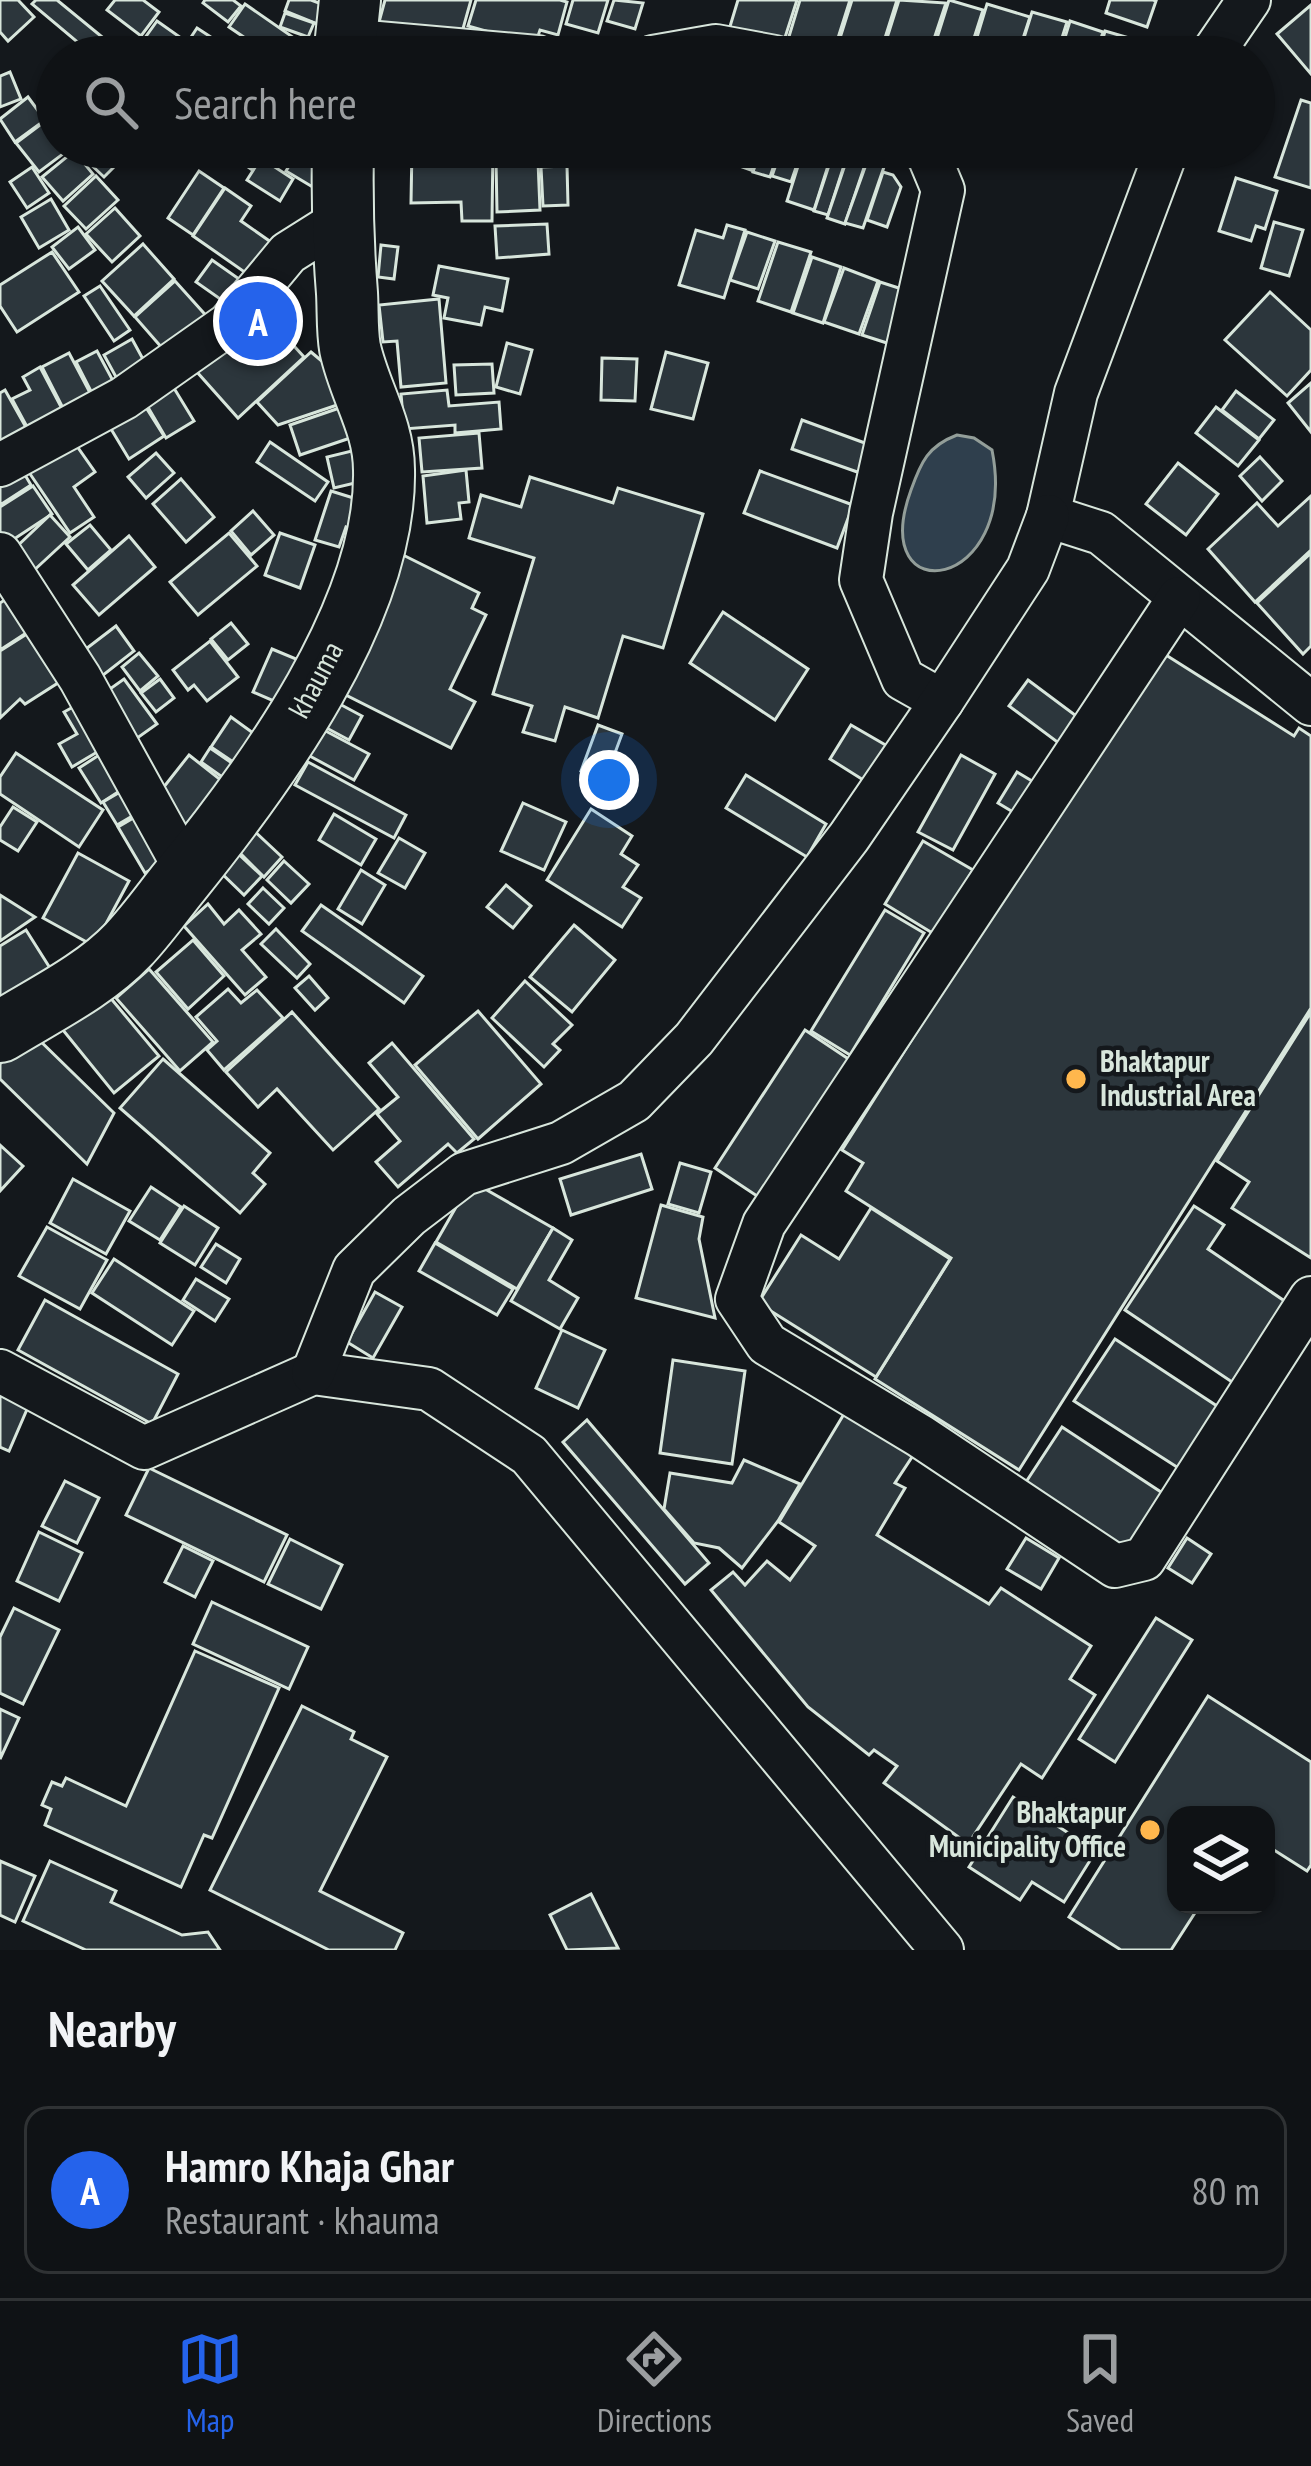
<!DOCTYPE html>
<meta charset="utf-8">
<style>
body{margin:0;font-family:"PT Sans Narrow",sans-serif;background:#1d2022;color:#f1f3f6}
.controls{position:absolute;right:36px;bottom:36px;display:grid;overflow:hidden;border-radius:24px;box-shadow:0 3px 9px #0004}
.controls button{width:108px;height:108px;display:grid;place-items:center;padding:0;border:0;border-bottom:3px solid #2f3234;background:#0f1215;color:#f1f3f6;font:60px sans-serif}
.you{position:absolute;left:609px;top:780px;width:42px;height:42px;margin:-30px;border:9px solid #fff;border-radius:50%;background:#1a73e8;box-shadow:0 0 0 18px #1a73e833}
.badge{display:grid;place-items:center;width:78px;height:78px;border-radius:50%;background:#2563eb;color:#fff;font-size:39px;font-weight:700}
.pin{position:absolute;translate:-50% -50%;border:6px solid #fff;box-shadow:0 3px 12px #0006}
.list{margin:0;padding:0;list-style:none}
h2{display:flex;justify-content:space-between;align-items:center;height:156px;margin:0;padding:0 48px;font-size:51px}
h2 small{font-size:39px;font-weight:400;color:#9b9ea0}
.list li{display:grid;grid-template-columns:78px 1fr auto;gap:36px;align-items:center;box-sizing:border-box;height:168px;margin:0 24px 24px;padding:0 24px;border:3px solid #2f3234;border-radius:24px}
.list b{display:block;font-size:45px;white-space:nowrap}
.list p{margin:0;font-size:39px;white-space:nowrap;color:#9b9ea0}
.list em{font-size:39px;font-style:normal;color:#9b9ea0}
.icon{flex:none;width:66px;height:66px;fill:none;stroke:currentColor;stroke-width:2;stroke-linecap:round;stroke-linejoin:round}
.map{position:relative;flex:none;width:1311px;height:1950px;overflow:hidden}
.search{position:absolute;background:#0f1215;box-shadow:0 3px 9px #0004;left:36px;right:36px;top:36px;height:132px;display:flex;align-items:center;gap:30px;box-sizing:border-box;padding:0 42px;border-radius:66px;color:#9b9ea0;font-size:45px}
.sheet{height:348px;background:#0f1215}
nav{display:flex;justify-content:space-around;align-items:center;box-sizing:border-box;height:168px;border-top:3px solid #2f3234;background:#0f1215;font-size:33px;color:#9b9ea0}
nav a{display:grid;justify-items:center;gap:6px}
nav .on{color:#2563eb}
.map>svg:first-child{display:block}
.water{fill:#2f3f4d;stroke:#939e99;stroke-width:3}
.building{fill:#2c363c;stroke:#d8e6dc;stroke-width:3}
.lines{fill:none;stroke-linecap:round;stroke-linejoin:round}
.street-casing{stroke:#d8e6dc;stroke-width:46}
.secondary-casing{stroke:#d8e6dc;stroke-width:64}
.street{stroke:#14181c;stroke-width:42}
.secondary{stroke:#14181c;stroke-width:60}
.poi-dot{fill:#ffb74d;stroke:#14181c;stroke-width:4.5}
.labels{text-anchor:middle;stroke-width:9;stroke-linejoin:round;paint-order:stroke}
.street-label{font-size:30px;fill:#d8e6dc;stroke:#14181c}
.poi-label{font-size:30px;font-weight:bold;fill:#d8e6dc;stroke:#14181c;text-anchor:start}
</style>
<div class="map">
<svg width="1311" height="1950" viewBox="0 0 1311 1950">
<rect width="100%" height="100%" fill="#14181c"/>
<path class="water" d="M957,435L974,438L992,450C1020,591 866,614 911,490C921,462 928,446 957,435Z"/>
<g class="building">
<polygon points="0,0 18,0 34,17 8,41 0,32"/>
<polygon points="36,0 57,0 107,41 94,56 32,4"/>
<polygon points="115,0 143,0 159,12 141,36 107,10"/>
<polygon points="205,0 233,0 241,6 228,22 203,3"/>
<polygon points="289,0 311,0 335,9 327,28 285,11"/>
<polygon points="385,0 471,0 459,43 376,33"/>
<polygon points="476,0 560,0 567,2 558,35 540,30 535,45 468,26"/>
<polygon points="573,0 608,0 598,33 566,24"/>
<polygon points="614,0 643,3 635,29 607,21"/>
<polygon points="738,0 797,0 781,50 728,33"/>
<polygon points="800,0 850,0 832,57 787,43"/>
<polygon points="852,0 897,0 879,57 834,57"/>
<polygon points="899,0 946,3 928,57 881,57"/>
<polygon points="949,0 983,10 968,57 931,57"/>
<polygon points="1110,0 1153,0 1156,1 1147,27 1106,13"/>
<polygon points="245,4 297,40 285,57 273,57 229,27"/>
<polygon points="987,4 1030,17 1017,57 971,57"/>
<polygon points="1311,5 1311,74 1277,34"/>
<polygon points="1032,12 1067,22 1056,57 1018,57"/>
<polygon points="285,13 314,23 308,37 280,27"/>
<polygon points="157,21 184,40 171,57 162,57 142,42"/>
<polygon points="1070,21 1103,32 1095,57 1059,57"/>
<polygon points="197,28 223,45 216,57 178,57"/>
<polygon points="1105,31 1150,44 1146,57 1098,57"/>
<polygon points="10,72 21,99 0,107 0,76"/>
<polygon points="28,97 45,120 15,142 0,119"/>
<polygon points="1301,100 1311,103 1311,188 1275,177"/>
<polygon points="44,122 57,138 57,147 67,151 39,172 16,143"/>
<polygon points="95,147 103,147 118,163 104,177 84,158"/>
<polygon points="261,147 263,149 251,169 221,148"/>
<polygon points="412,147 493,147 492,221 462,221 461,202 411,203"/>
<polygon points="740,147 759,147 751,170 734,164"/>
<polygon points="761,147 780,147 770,177 753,172"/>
<polygon points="782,147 803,147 791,182 772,176"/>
<polygon points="804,147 834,147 814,210 787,201"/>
<polygon points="835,147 850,147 828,215 814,211"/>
<polygon points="851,147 870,150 845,224 827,218"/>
<polygon points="74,151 93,174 63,201 42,177"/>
<polygon points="298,151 332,173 321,192 286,171"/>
<polygon points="261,158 293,179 280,201 247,180"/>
<polygon points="868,159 885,164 863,228 845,223"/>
<polygon points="538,161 540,210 497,212 496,162"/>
<polygon points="567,166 568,205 543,206 541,167"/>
<polygon points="32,167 49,193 27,208 10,182"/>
<polygon points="199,171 224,188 193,235 168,218"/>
<polygon points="883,172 893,175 901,187 887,227 867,220"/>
<polygon points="96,176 118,200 86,229 64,206"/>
<polygon points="1236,178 1277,191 1265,229 1256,226 1251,241 1219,231"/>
<polygon points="225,188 251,206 241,221 278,247 256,280 193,236"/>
<polygon points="51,199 69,230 39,248 21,217"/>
<polygon points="115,208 140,236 112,262 86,234"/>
<polygon points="1274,222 1303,230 1289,276 1261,268"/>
<polygon points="547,224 549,254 497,258 495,226"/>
<polygon points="727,225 745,230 724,298 679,285 696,230 723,238"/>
<polygon points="78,227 95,250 69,269 52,247"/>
<polygon points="747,232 775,241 758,289 730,280"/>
<polygon points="778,242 811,252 791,312 758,301"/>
<polygon points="143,244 174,279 134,316 102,281"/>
<polygon points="381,245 398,247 394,279 378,277"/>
<polygon points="52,252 79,292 17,332 0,306 0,285"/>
<polygon points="812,257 841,267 823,323 793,313"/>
<polygon points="212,260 249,286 233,308 196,282"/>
<polygon points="439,266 508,279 502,311 485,307 481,325 444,318 448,298 433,295"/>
<polygon points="844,268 878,281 859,334 824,322"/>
<polygon points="175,281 210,320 170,357 135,317"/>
<polygon points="880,282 905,290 887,343 862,335"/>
<polygon points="100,286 130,330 114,341 84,296"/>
<polygon points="1270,292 1311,330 1311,370 1287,396 1225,340"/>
<polygon points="439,299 446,383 401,387 397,341 383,342 379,305"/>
<polygon points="263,312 304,357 238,418 197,372"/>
<polygon points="132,339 150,372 122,388 104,355"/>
<polygon points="507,343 532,350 520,394 496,387"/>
<polygon points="97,351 119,392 97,403 76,362"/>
<polygon points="311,352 336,373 349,401 278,425 257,402"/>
<polygon points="666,352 708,363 693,419 651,409"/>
<polygon points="69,353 96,404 68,418 42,367"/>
<polygon points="602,358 637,359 635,401 601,400"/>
<polygon points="492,364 494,393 456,395 454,365"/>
<polygon points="40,367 68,420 33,438 12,399 30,390 23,377"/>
<polygon points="169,380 194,421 166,438 142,397"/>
<polygon points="1311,383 1311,432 1288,403"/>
<polygon points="5,390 32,438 0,446 0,393"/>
<polygon points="447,390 449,406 499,402 501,429 455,433 455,425 404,429 401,394"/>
<polygon points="1236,391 1274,420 1259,439 1222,410"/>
<polygon points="140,398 164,436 129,459 105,419"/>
<polygon points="351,404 362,434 300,455 290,425"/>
<polygon points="1216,407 1259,440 1238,466 1196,433"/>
<polygon points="802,420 873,446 863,474 792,449"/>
<polygon points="67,432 95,472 74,487 94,517 70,533 22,462"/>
<polygon points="479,433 482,468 422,472 419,438"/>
<polygon points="270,442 328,482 315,501 257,462"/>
<polygon points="364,448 355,483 334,488 327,457"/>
<polygon points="156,453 174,473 146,498 128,477"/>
<polygon points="1260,457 1282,481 1262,501 1240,476"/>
<polygon points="1178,463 1218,494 1186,535 1146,504"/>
<polygon points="19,465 31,485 0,505 0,477"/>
<polygon points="466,470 469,502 459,503 461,519 427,523 423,476"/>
<polygon points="760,471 853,505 837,548 744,513"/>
<polygon points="530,477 613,503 618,488 703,514 663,648 623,636 598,718 565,707 555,741 523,732 532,706 493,694 534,558 469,538 481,495 521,507"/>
<polygon points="181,479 214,517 186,542 153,504"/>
<polygon points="33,486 52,514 5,545 0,537 0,507"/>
<polygon points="331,491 376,505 366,534 346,527 339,547 315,540"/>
<polygon points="1311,496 1311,550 1255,602 1208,549 1257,503 1278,526"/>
<polygon points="253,511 274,535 251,555 231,531"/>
<polygon points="50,515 70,537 30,574 10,553"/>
<polygon points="90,525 111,550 88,570 66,544"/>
<polygon points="229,533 257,566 198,615 170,582"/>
<polygon points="280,533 315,545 300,588 265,575"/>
<polygon points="129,536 155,567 99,615 73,585"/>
<polygon points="389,548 479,593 472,608 486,615 450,689 475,702 451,748 328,686"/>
<polygon points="1311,553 1311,646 1303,654 1257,603"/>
<polygon points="19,591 40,624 0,650 0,603"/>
<polygon points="723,612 808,669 775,720 690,663"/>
<polygon points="231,623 248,644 228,660 211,639"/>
<polygon points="41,625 72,674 25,704 20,699 0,718 0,651"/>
<polygon points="116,626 134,651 93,683 74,658"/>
<polygon points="210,641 238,677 207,701 194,685 188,690 173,670"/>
<polygon points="272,649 301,661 283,705 253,692"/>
<polygon points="1158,650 1294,736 1299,728 1311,736 1311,1008 1019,1470 875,1379 951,1258 846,1191 863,1163 842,1150"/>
<polygon points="139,653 158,676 140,691 122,667"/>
<polygon points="124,679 157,724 133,741 100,696"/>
<polygon points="160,679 174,698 156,712 141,693"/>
<polygon points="1028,680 1083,721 1064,747 1009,706"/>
<polygon points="84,701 109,745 72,767 59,744 77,734 64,712"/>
<polygon points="334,701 362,716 349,740 321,725"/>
<polygon points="231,717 271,746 251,774 211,747"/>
<polygon points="598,725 622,734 605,780 581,771"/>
<polygon points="851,725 889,747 868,783 830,759"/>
<polygon points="320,728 369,754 354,780 306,754"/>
<polygon points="110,748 132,783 101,803 79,768"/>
<polygon points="210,748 245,772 235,786 201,762"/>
<polygon points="16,753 103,810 79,847 0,794 0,777"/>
<polygon points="189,755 236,792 184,859 152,802"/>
<polygon points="961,755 995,774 953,850 918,832"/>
<polygon points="308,762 406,815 394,838 295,785"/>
<polygon points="1017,772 1037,784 1018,815 998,803"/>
<polygon points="746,775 826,824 807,857 726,808"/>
<polygon points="132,785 146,808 117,825 103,802"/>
<polygon points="523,803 566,822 544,870 501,851"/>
<polygon points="13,807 37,822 18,851 0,840 0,827"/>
<polygon points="591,809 632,836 621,854 638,865 623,887 641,898 622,927 547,880"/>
<polygon points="147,810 174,856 145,873 118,827"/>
<polygon points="334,814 376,839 361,865 319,840"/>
<polygon points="251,828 282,857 264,877 234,847"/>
<polygon points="399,838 425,853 405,888 378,873"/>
<polygon points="923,841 973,870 934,934 885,904"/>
<polygon points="233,849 262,876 244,895 215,867"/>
<polygon points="78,853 129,881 94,946 43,918"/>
<polygon points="284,861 309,884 291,903 267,880"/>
<polygon points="361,870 385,885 362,924 338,909"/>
<polygon points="506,885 531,906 513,928 487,907"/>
<polygon points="263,888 284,908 269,924 248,904"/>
<polygon points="0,895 35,917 0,941"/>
<polygon points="208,904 224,924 239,910 261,934 242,950 266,977 245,995 184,926"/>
<polygon points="321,905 423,976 404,1003 302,931"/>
<polygon points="885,910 924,933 850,1055 811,1031"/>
<polygon points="574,925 615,960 572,1012 530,977"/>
<polygon points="276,929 310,964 297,978 261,944"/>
<polygon points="26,930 55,976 0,1006 0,946"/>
<polygon points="193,940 224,976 188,1009 156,972"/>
<polygon points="149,969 213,1042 180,1071 116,998"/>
<polygon points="309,976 328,998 315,1010 295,988"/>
<polygon points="525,981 572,1025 553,1044 560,1050 544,1067 492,1018"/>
<polygon points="98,983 159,1056 114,1093 54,1019"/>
<polygon points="228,989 241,1003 257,990 283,1018 224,1070 207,1050 217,1041 196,1017"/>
<polygon points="478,1011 541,1084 478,1139 415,1065"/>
<polygon points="292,1012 379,1109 333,1150 277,1089 258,1107 226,1072"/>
<polygon points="1311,1012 1311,1258 1232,1208 1249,1182 1217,1161"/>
<polygon points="805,1030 850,1060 760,1198 715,1168"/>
<polygon points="31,1032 114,1113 87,1164 0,1079 0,1064"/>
<polygon points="392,1043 474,1139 457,1153 448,1144 398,1187 376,1162 400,1141 377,1114 398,1097 369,1063"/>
<polygon points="163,1059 270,1153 253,1173 265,1184 240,1213 120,1108"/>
<polygon points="0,1145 23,1166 0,1191"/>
<polygon points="641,1154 652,1189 571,1215 560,1179"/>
<polygon points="680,1163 711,1172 699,1213 668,1204"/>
<polygon points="73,1179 130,1211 106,1254 50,1223"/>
<polygon points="471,1181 553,1228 517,1289 436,1242"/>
<polygon points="151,1187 181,1207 160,1240 129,1221"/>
<polygon points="661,1205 703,1217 699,1239 715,1318 636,1298"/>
<polygon points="184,1206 218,1228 195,1265 160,1243"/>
<polygon points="1194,1206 1224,1225 1208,1249 1286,1302 1232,1382 1125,1310"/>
<polygon points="871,1208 950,1259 876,1377 758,1303 801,1235 839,1259"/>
<polygon points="47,1227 107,1260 80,1309 19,1276"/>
<polygon points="553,1228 572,1240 549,1280 578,1298 560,1329 511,1301"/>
<polygon points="435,1243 513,1289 497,1315 419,1271"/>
<polygon points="216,1244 240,1259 226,1283 201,1267"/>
<polygon points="114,1259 194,1311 172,1345 92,1293"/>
<polygon points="196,1279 229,1299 215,1321 183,1300"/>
<polygon points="375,1292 402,1307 373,1358 347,1342"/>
<polygon points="45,1300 178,1374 152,1424 18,1350"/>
<polygon points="562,1330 605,1350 578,1408 536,1388"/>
<polygon points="1115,1339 1220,1408 1180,1469 1074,1401"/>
<polygon points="673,1360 745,1371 732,1464 660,1453"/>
<polygon points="0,1395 28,1407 9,1451 0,1447"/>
<polygon points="844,1414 914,1454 895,1483 905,1488 877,1535 989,1604 1001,1588 1091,1646 1070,1679 1095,1695 1042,1778 1021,1764 968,1844 884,1783 897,1766 874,1750 869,1755 808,1707 711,1590 733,1572 745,1585 767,1561 790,1580 815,1546 779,1522"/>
<polygon points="587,1420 709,1563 685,1584 563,1442"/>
<polygon points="1062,1427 1164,1494 1126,1552 1024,1485"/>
<polygon points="744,1460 800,1484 778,1521 742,1568 719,1548 694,1543 664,1509 670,1473 732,1483"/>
<polygon points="149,1468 287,1535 264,1582 126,1515"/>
<polygon points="65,1481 99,1498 77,1543 42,1526"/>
<polygon points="39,1532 82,1553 59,1601 17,1581"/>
<polygon points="1026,1538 1059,1558 1041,1589 1007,1569"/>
<polygon points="1187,1538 1211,1554 1192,1583 1168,1568"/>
<polygon points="290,1539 342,1565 321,1609 268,1584"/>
<polygon points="183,1546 213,1561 195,1597 165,1582"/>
<polygon points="212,1602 308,1647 289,1689 193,1644"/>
<polygon points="14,1608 59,1630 23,1704 0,1693 0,1637"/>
<polygon points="1156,1618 1192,1640 1115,1762 1079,1739"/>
<polygon points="195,1651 279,1688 212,1838 204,1835 181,1887 45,1825 51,1809 42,1805 52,1782 62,1786 66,1778 126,1806"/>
<polygon points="1208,1696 1311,1762 1311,1865 1307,1871 1266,1845 1266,1815 1176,1815 1176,1905 1200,1905 1171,1950 1121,1950 1069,1917"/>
<polygon points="302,1706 354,1732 351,1739 387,1757 320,1891 403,1933 395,1950 329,1950 210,1890"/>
<polygon points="0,1709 19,1718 0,1759"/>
<polygon points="1013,1797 1096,1851 1064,1902 1032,1882 1020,1900 969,1867"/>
<polygon points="0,1861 35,1876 15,1922 0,1915"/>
<polygon points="50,1861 116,1891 111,1902 182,1935 208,1932 220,1950 86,1950 23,1921"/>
<polygon points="591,1894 618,1948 567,1950 550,1915"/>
</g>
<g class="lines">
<g class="street-casing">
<g id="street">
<polyline points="344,40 537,57"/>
<polyline points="653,57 716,46 775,57"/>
<polyline points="1210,57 1249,0"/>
<polyline points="919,147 928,154 943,190 871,513 861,580 903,679 942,701"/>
<polyline points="1168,147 1076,393 1048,516 1101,533 1311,704"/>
<polyline points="0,465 124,398 229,324 288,253 342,219"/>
<polyline points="0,554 80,678 187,872"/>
<polyline points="1179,598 764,1224 737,1299 767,1344 920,1436 1115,1566 1144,1559 1311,1298"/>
<polyline points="0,1371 144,1448 313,1373 429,1389 529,1455 942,1950"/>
<polyline points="313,1373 354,1270 409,1216 464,1174 561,1143 634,1101 694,1039 849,837 942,701 1028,569 1048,516"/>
</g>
</g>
<g class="secondary-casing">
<g id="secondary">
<polyline points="344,57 350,0"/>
<path d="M0,1032C42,1006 94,981 128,945C147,925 163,902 180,881C265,776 387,611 384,470C384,425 359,391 350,348C347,331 348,311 347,293C343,244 342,196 343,147"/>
</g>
</g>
<use href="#street" class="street"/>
<use href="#secondary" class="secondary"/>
</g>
<g class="poi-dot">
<circle cx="1076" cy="1079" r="12"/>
<circle cx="1150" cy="1830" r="12"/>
</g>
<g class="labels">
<g class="street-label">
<text transform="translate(316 680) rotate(-62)" y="10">khauma</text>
</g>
<g class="poi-label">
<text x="1100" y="1072">Bhaktapur<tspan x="1100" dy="34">Industrial Area</tspan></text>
<text x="1126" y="1823" text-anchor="end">Bhaktapur<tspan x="1126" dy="34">Municipality Office</tspan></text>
</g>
</g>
</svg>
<div class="controls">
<button><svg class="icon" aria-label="layers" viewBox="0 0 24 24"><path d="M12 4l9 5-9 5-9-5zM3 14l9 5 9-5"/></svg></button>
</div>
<div class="you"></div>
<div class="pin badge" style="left:258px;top:321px">A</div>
<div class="search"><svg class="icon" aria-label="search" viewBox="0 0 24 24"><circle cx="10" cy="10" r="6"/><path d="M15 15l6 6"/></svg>Search here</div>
</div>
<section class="sheet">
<h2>Nearby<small></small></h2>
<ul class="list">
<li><span class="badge">A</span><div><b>Hamro Khaja Ghar</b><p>Restaurant · khauma</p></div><em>80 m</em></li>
</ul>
</section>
<nav>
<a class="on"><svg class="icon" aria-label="map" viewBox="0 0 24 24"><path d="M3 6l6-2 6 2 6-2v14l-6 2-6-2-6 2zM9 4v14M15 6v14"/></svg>Map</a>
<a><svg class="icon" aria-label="directions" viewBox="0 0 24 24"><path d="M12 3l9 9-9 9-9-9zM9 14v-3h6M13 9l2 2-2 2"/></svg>Directions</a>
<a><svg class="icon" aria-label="saved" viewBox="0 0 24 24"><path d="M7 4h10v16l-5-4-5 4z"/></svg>Saved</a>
</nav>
